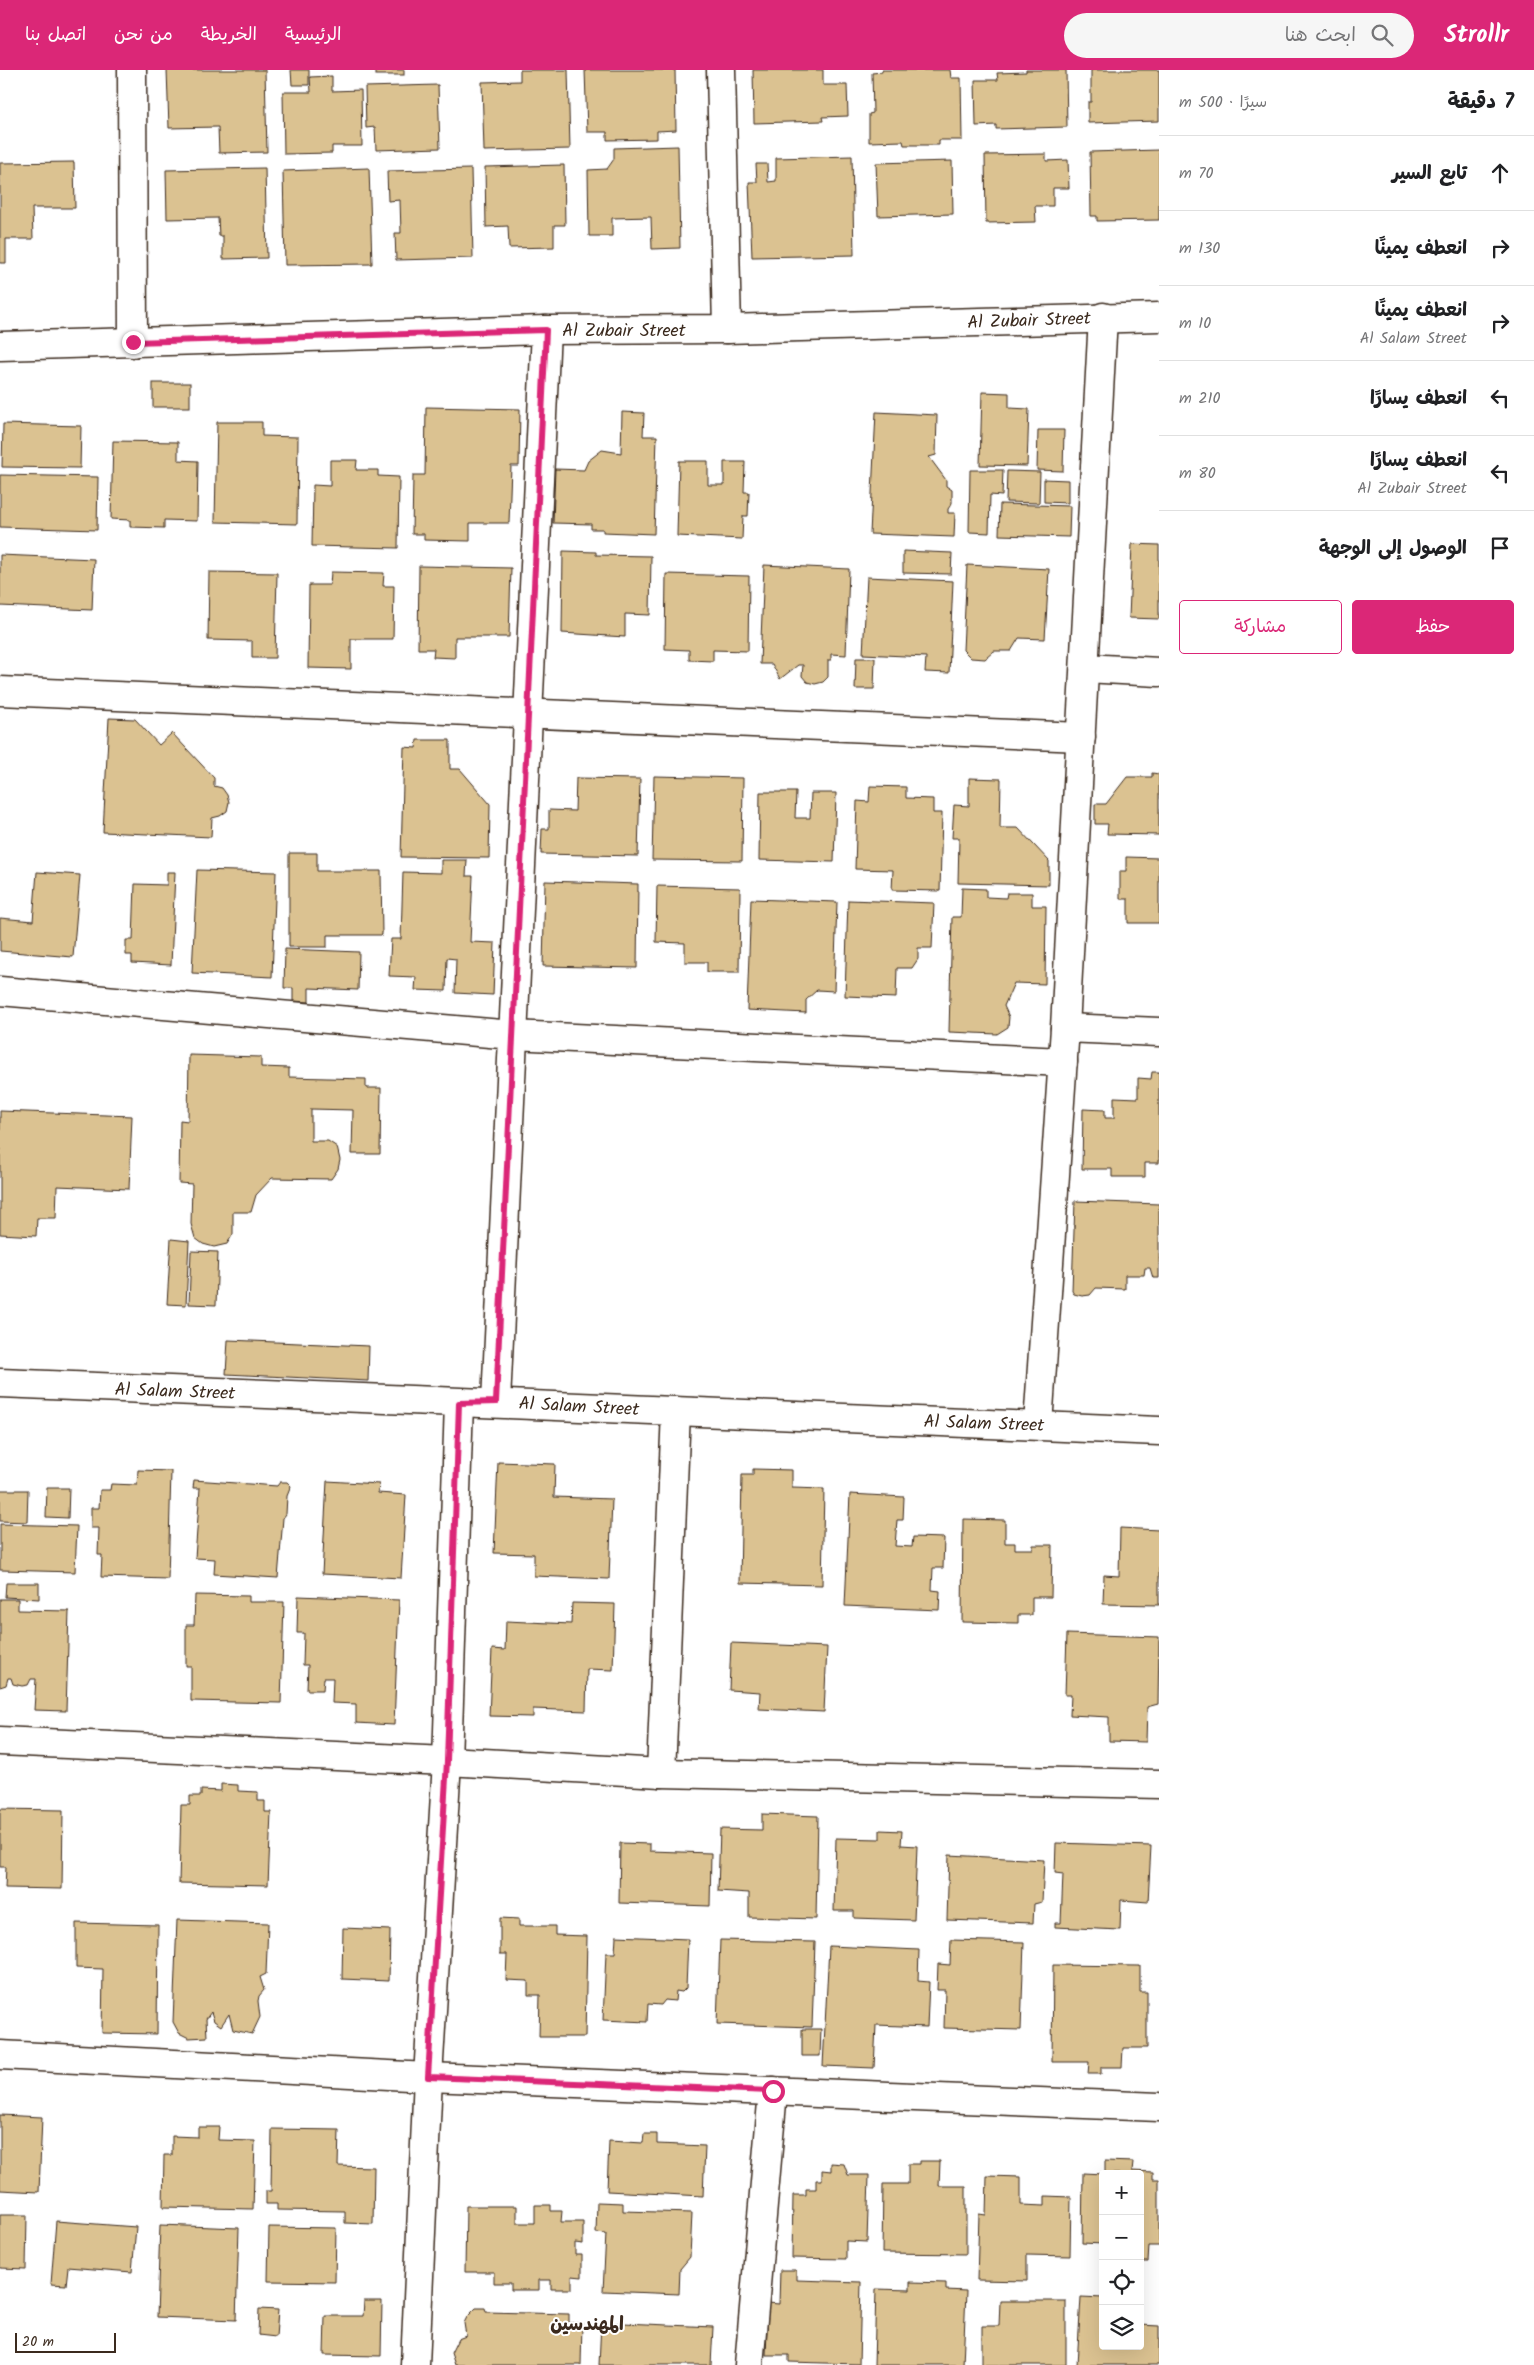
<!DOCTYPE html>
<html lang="ar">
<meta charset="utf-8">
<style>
body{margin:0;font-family:Kalam,"Playpen Sans Arabic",sans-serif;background:#f6f6f6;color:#202124;direction:rtl}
.controls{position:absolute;right:15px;bottom:15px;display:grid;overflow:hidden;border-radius:5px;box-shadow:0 5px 20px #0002}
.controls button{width:45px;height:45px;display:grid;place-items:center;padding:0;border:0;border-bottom:1px solid #e0e0e0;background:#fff;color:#202124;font:25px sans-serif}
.scale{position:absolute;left:15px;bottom:12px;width:101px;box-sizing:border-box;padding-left:5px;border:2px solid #3b2a1e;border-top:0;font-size:14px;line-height:18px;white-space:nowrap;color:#3b2a1e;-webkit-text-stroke:4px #fff;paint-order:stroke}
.stop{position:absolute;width:15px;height:15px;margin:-11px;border:4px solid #db2777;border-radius:50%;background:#fff}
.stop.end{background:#db2777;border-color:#fff;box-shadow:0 1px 5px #0008}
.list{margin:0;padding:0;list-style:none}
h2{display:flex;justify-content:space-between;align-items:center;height:65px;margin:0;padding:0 20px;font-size:21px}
h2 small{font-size:16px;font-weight:400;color:#757577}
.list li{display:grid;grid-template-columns:32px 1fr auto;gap:15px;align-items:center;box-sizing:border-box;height:75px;padding:0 20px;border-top:1px solid #e0e0e0}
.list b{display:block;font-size:19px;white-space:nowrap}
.list p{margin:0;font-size:16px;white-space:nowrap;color:#757577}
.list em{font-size:16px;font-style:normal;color:#757577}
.actions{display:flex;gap:10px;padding:15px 20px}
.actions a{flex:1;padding:11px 0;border:1px solid #db2777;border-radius:5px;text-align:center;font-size:18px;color:#db2777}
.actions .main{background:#db2777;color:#fff}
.icon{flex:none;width:28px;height:28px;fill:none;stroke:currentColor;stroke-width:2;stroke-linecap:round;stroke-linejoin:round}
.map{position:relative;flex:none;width:1159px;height:2295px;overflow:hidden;direction:ltr}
header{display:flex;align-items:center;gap:30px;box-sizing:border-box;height:70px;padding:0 25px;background:#db2777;color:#fff}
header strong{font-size:24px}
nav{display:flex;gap:28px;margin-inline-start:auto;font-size:18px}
.search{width:350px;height:45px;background:#f6f6f6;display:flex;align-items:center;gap:12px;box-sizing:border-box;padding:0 18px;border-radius:28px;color:#757577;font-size:19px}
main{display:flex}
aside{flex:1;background:#fff}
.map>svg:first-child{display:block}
.building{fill:#dbc291;stroke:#3b2a1e}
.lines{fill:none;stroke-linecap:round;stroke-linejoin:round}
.street-casing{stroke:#3b2a1e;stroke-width:31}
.street{stroke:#fff;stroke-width:28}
.route{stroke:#db2777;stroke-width:6}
.labels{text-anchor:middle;stroke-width:4;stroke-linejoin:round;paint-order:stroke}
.street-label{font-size:18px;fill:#3b2a1e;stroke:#fff}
.neighbourhood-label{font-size:19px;font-weight:bold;fill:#3b2a1e;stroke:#fff}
</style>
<header>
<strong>Strollr</strong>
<div class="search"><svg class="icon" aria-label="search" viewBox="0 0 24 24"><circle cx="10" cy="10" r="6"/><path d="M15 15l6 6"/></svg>ابحث هنا</div>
<nav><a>الرئيسية</a><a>الخريطة</a><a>من نحن</a><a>اتصل بنا</a></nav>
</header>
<main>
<aside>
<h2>7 دقيقة<small>سيرًا · 500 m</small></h2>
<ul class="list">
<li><svg class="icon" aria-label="ahead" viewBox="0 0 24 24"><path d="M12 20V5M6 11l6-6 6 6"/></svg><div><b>تابع السير</b></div><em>70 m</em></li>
<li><svg class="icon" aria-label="right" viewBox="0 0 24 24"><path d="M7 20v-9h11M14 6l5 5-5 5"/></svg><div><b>انعطف يمينًا</b></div><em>130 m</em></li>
<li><svg class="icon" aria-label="right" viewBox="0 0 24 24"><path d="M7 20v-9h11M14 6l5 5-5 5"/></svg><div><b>انعطف يمينًا</b><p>Al Salam Street</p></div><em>10 m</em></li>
<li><svg class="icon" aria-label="left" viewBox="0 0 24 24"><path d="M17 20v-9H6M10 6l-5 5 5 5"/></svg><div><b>انعطف يسارًا</b></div><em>210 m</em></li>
<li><svg class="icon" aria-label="left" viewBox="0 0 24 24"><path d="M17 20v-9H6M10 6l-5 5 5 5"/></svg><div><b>انعطف يسارًا</b><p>Al Zubair Street</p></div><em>80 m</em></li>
<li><svg class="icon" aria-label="arrive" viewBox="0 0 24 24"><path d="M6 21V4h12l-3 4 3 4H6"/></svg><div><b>الوصول إلى الوجهة</b></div></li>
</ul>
<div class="actions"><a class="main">حفظ</a><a>مشاركة</a></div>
</aside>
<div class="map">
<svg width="1159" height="2295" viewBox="0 0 1159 2295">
<rect width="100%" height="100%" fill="#fff"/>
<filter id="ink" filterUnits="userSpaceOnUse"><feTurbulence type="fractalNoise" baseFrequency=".02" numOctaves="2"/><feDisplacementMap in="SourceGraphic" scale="10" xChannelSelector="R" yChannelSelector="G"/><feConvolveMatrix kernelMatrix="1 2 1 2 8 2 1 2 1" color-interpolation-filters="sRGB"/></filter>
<g filter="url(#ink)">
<g class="building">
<polygon points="167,0 265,0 267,82 219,83 218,57 169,58"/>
<polygon points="291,0 309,0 309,15 292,15"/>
<rect x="376" y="0" width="28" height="5"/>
<polygon points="520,0 568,0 570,79 484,81 482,12 520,11"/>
<polygon points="585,0 675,0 676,60 657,61 657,69 607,70 607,62 587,62"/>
<polygon points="753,0 823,0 823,15 847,15 848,46 822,47 823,51 754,53"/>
<polygon points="882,0 950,0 951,8 961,8 962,70 939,70 939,75 904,75 903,71 869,72 869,44 873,43 872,3 882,2"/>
<polygon points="1026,0 1066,0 1067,57 996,59 996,55 976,56 975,10 998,10 997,3 1026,2"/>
<polygon points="1091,0 1159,0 1159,51 1088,53 1088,32 1091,32"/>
<polygon points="332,6 332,21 361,20 362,76 332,76 332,83 284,84 283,22 311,22 310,7"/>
<polygon points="438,15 440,78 376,80 375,57 366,58 365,17"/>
<polygon points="678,76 680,178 652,179 651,147 612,148 612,166 589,166 588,100 607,99 614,89 614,78"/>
<polygon points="1159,80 1159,150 1097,151 1097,146 1091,146 1090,82"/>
<polygon points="1046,84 1046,91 1068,90 1069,118 1053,118 1053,136 1035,136 1036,152 986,153 985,85"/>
<polygon points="852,86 854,185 752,187 749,112 757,112 756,94 767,94 768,112 776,111 776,88"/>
<polygon points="952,91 953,144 878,146 876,93"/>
<polygon points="74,92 75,138 32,138 33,169 6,169 6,193 0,193 0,93"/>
<polygon points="564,95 565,155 554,155 554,177 509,178 508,156 486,157 485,97"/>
<polygon points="265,98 267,188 223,189 223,166 219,166 218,148 167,149 166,100"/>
<polygon points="369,98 372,194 285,195 283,101"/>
<polygon points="471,99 473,188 396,190 395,163 401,163 400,130 388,131 387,101"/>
<rect x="153" y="313" width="37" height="24"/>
<polygon points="982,322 1009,323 1009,338 1029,339 1027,396 980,395"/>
<polygon points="426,337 520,339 519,396 511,396 509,453 470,453 470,471 424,470 424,464 412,464 413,405 425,405"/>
<polygon points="622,342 644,343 643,366 657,366 654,464 603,462 603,459 591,459 591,454 553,453 555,399 584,400 588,391 602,380 621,383"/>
<polygon points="876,342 937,345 936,385 929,387 946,410 946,416 952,420 952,433 948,439 948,443 955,443 954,467 870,464"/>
<polygon points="217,352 262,352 262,366 298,367 297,454 215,452"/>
<polygon points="3,354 81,356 80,398 2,397"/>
<polygon points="1038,360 1064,360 1063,401 1037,400"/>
<polygon points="113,371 178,372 178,390 198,391 197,451 164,450 164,458 130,457 130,450 111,449"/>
<polygon points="330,390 357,390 356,400 378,400 378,406 399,407 398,478 312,476 313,415 330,416"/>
<polygon points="679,391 708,391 708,415 724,415 724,392 745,392 744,422 749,422 748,446 743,446 742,469 677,466"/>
<polygon points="970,400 1003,400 1002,426 990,425 989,463 969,462"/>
<polygon points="1007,401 1040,402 1039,433 1006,432"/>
<polygon points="0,405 98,407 97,460 0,457"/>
<polygon points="1044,409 1068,410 1068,433 1044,432"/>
<polygon points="1000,434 1070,436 1069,467 999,465"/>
<polygon points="1132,474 1159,475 1159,549 1129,548"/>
<polygon points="563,481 596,482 596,485 651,486 650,545 625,544 625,567 562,563"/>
<polygon points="903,481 952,483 951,504 903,503"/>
<polygon points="0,485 94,489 92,540 0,536"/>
<polygon points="764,495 849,499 846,585 831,584 831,590 828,590 828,607 823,612 815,614 807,612 802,606 803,595 798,595 780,609 772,594 760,594"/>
<polygon points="967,495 1049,499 1045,569 1019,568 1011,581 994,581 985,589 971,588 963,580"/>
<polygon points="419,496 511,498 509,567 455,567 455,588 433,587 434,579 418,579"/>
<polygon points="209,502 277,503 275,588 252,588 252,571 208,570"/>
<polygon points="331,502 384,503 383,516 394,516 393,569 351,569 351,599 308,598 309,515 330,515"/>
<polygon points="666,504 749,506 748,581 713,580 713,591 689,590 689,580 665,579"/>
<polygon points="867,507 953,511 949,603 925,602 926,587 863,584"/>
<polygon points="856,588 875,588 874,619 855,619"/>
<polygon points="109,648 135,649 159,675 172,663 214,708 214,716 222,718 227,725 229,732 227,741 220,746 212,748 211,767 103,762"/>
<polygon points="417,670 450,670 450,699 460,699 490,734 489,788 401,787 404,677 416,678"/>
<polygon points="1152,703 1159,704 1159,765 1107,764 1108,754 1095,754 1095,734 1106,734 1127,707 1152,707"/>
<polygon points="654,706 743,708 742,791 652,790"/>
<polygon points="576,708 640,709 638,786 541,784 542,759 549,759 549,740 575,741"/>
<polygon points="969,708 1001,709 1000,758 1018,758 1049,791 1049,815 958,813 959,768 952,768 954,735 969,736"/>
<polygon points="870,716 906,717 906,728 933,729 933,743 942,743 940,821 892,820 893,800 855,799 857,731 869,732"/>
<polygon points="760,722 796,722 795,748 810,748 811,723 836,723 834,792 759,790"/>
<polygon points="289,783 317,783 317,801 381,801 382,865 327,865 327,877 289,877"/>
<polygon points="1126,787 1159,788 1159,853 1128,853 1128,829 1120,829 1120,801 1126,801"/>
<polygon points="441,790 467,790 466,806 473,806 470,872 495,873 493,925 455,923 456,889 447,888 446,921 415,920 416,907 389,906 391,869 401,869 403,802 441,803"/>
<polygon points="197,800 276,802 272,907 192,903"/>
<polygon points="37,802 80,805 73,887 0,881 0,848 33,851"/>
<polygon points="167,802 175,802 171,895 132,893 132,885 126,885 126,870 133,870 135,814 167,815"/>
<polygon points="545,811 638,814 637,898 543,896"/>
<polygon points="657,816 740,818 739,902 707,902 707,892 685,892 685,873 656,872"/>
<polygon points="962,818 986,819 986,827 1006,828 1007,823 1032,823 1032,836 1046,836 1045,914 1014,913 1004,936 1009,947 1008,957 997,964 949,962 952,847 961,847"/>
<polygon points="751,829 837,832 834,921 817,920 806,930 806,943 747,940"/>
<polygon points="848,830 934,833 932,878 918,878 918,889 912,898 897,898 896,928 845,926"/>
<polygon points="285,879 359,882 358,920 309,918 309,932 293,931 293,918 284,918"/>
<polygon points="189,985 261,987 261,997 289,998 289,1007 366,1009 366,1018 381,1018 380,1084 352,1084 353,1040 311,1039 311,1071 328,1071 337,1077 340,1090 338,1099 331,1109 272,1108 256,1125 251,1142 233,1142 233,1164 227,1174 214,1177 203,1174 195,1168 191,1154 192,1114 179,1113 180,1050 188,1051"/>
<polygon points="1152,1002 1159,1002 1159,1093 1145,1093 1145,1107 1112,1107 1112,1099 1082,1099 1083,1039 1105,1040 1105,1048 1114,1048 1114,1027 1138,1028 1138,1008 1151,1009"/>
<polygon points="0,1041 132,1046 129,1119 57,1116 56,1148 37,1148 36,1166 0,1164"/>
<polygon points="1075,1131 1159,1134 1159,1208 1153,1208 1150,1198 1145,1198 1144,1205 1125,1205 1125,1219 1096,1218 1090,1225 1082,1226 1074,1224 1072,1221"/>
<polygon points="171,1169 189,1171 186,1235 167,1234"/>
<polygon points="191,1181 218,1182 216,1235 189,1234"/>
<polygon points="228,1270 369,1276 368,1311 226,1304"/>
<polygon points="498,1392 555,1394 554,1427 612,1429 609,1509 534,1506 534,1484 494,1483"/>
<polygon points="753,1399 792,1400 792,1418 824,1419 822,1515 740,1513 742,1405 753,1405"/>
<polygon points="138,1400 171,1401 168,1509 101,1507 102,1485 98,1485 99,1458 91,1458 91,1438 99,1438 100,1420 110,1420 111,1414 137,1415"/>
<polygon points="194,1410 277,1416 280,1412 287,1412 291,1416 287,1426 286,1444 283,1448 278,1508 214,1504 215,1489 195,1488 200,1418 193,1418"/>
<polygon points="327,1411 379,1414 378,1423 406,1425 401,1508 322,1504"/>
<polygon points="47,1418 69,1418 68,1448 46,1447"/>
<polygon points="0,1420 28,1420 27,1452 0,1451"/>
<polygon points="850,1424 904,1427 903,1450 897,1450 895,1476 912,1477 913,1467 944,1468 943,1498 933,1498 932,1520 940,1521 939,1540 845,1536"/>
<polygon points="963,1449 1005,1450 1005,1473 1015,1473 1015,1479 1033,1479 1033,1475 1052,1475 1051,1527 1032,1527 1032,1545 1018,1545 1018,1553 962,1552"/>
<polygon points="0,1454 77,1456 75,1502 0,1500"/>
<polygon points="1120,1458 1159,1460 1159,1535 1103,1534 1104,1505 1119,1506"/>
<polygon points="6,1513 39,1513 39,1529 5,1527"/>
<polygon points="195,1525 249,1526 249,1532 284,1532 281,1633 191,1631 191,1596 186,1596 186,1555 194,1555"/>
<polygon points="298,1526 399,1530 394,1655 356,1653 356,1634 332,1633 333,1608 324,1608 323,1620 307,1620 308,1595 303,1595 304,1563 297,1563"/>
<polygon points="0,1529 18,1529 18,1540 69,1541 66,1641 34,1640 36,1609 31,1609 28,1615 22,1616 13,1614 11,1608 8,1608 6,1615 0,1617"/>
<polygon points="572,1533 615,1534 613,1600 587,1599 586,1641 533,1639 533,1647 489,1646 492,1579 505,1580 506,1551 571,1554"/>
<polygon points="1067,1564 1159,1567 1158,1634 1147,1637 1146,1672 1109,1671 1109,1647 1070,1645 1071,1625 1065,1625"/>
<polygon points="731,1573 827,1577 824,1642 759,1639 760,1622 729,1620"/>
<polygon points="221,1714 238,1715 238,1721 258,1722 258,1731 265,1731 265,1742 271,1742 268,1815 179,1813 181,1735 190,1735 190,1726 201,1726 201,1720 221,1721"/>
<polygon points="0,1739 63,1740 62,1819 5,1818 6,1797 0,1797"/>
<polygon points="762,1744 818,1746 816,1849 749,1847 749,1823 718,1821 720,1759 762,1760"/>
<polygon points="880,1760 902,1761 901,1775 917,1776 914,1850 854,1848 854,1841 834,1841 836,1768 880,1769"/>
<polygon points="620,1773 650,1774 650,1781 711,1783 710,1836 619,1833"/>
<polygon points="1056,1773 1151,1776 1148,1832 1121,1830 1120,1860 1055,1857 1055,1853 1061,1853 1063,1804 1055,1803"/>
<polygon points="949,1785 1044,1790 1042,1832 1034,1834 1033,1853 947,1850"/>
<polygon points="500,1848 519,1849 519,1856 555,1856 555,1865 587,1866 585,1967 539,1967 540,1925 528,1925 528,1911 506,1910 507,1884 500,1884"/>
<polygon points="177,1850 268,1853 266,1904 260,1907 264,1920 259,1926 258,1931 260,1947 252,1964 233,1960 229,1944 221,1956 214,1951 211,1942 206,1949 207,1967 189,1968 179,1963 173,1952"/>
<polygon points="76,1853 158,1855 157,1964 102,1963 103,1899 76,1898"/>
<polygon points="343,1858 390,1860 389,1911 342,1909"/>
<polygon points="616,1866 688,1869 686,1918 682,1922 676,1921 675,1931 665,1930 661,1935 648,1934 647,1952 603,1950 606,1883 615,1883"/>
<polygon points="720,1870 815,1872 812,1957 717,1954"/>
<polygon points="951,1870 1024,1872 1021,1960 944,1958 945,1920 937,1920 938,1894 950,1895"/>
<polygon points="829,1876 919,1880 918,1911 929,1912 927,1957 876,1955 874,1998 823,1996"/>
<polygon points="1053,1895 1140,1896 1140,1922 1147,1922 1147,1978 1123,1978 1122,1997 1101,1997 1101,2004 1088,2004 1089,1992 1052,1992"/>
<polygon points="802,1959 821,1959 820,1986 802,1986"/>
<polygon points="0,2045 42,2047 39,2122 0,2120"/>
<polygon points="198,2057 219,2057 218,2070 255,2071 253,2139 163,2137 164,2085 172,2085 172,2066 198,2067"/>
<polygon points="272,2059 339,2060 338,2096 374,2097 373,2154 345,2153 345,2141 277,2140 277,2134 266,2134 266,2121 271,2121"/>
<polygon points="644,2064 657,2064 657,2074 705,2076 703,2126 607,2121 609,2071 643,2073"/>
<polygon points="919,2091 940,2091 939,2116 966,2116 966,2184 882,2183 883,2114 908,2114 908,2094 919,2094"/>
<polygon points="1105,2091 1133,2092 1132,2101 1153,2102 1153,2109 1159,2109 1159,2176 1149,2176 1148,2192 1140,2192 1140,2104 1105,2104"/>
<polygon points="831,2093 844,2094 848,2105 869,2105 867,2172 846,2171 846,2189 792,2188 793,2125 806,2125 806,2119 816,2119 816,2110 822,2110 822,2100 831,2101"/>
<polygon points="1083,2103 1103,2104 1103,2174 1082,2173"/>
<polygon points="987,2106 1021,2107 1021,2135 1045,2136 1045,2126 1071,2127 1070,2186 1027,2185 1027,2211 977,2210 979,2144 986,2145"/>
<polygon points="597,2132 623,2133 623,2141 692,2143 690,2187 680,2199 679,2224 603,2221 606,2164 596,2163"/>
<polygon points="535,2135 551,2135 551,2141 562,2141 561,2152 583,2152 583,2174 575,2173 575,2185 582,2185 582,2207 572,2206 572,2219 551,2219 551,2210 539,2210 539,2220 511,2220 511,2213 494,2213 494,2202 465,2202 466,2136 517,2136 517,2153 535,2153"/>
<polygon points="0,2145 27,2145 26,2199 0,2198"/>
<polygon points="56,2151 136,2157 132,2202 68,2197 66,2215 51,2214"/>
<polygon points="160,2155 239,2158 236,2250 157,2247"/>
<polygon points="269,2157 336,2158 335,2212 268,2211"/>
<polygon points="780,2200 796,2200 796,2210 861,2212 859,2294 789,2292 789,2285 766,2285 768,2233 779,2234"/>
<polygon points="910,2212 946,2213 946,2220 966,2221 963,2295 874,2295 876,2219 910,2220"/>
<polygon points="1081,2227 1103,2228 1103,2276 1140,2276 1140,2255 1159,2256 1159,2295 1077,2295"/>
<polygon points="364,2231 382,2231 381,2286 324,2285 325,2246 363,2246"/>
<polygon points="1000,2231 1066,2231 1066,2295 982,2295 982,2256 999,2256"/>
<polygon points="476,2238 485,2238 486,2242 569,2244 569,2253 582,2253 581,2295 455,2295 451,2283 458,2269 466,2266 464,2253 467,2247"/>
<polygon points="259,2239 278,2240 276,2267 258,2265"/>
<polygon points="601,2252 713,2257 711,2295 599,2295"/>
</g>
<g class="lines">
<g class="street-casing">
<g id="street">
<polyline points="132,0 133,273"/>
<polyline points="721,0 727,259"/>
<polyline points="0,276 546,260 727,259 1159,247"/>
<polyline points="1085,598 1159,602"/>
<polyline points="0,621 1081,667"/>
<polyline points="0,921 513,965 1063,992"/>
<polyline points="1065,958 1159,962"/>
<polyline points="0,1313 1159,1361"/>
<polyline points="496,1332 546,260"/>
<polyline points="1038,1355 1065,958 1103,247"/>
<polyline points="0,1671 447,1691 661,1703 1159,1714"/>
<polyline points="661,1703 676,1341"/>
<polyline points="0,1985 428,2007 1159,2037"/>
<polyline points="415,2295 428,2007 447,1691 459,1333"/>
<polyline points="749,2295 773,2021"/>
</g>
</g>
<use href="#street" class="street"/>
</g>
</g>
<g class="lines" filter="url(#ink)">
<polyline class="route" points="133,272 546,260 496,1332 459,1333 447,1691 428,2007 773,2021"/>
</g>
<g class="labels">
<g class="street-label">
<text transform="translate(1029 250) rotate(-2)" y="6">Al Zubair Street</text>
<text x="624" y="266">Al Zubair Street</text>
<text transform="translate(175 1321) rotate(2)" y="6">Al Salam Street</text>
<text transform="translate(579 1336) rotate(3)" y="6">Al Salam Street</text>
<text transform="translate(984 1353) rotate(2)" y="6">Al Salam Street</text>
</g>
<g class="neighbourhood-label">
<text x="587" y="2260">المهندسين</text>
</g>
</g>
</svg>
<div class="controls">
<button>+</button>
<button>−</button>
<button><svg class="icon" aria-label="locate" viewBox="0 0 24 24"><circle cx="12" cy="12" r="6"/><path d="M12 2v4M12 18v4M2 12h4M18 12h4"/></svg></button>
<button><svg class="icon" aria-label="layers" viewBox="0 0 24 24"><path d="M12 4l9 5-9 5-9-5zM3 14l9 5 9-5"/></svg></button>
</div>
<div class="scale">20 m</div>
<div class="stop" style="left:773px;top:2021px"></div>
<div class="stop end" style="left:133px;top:272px"></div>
</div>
</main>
